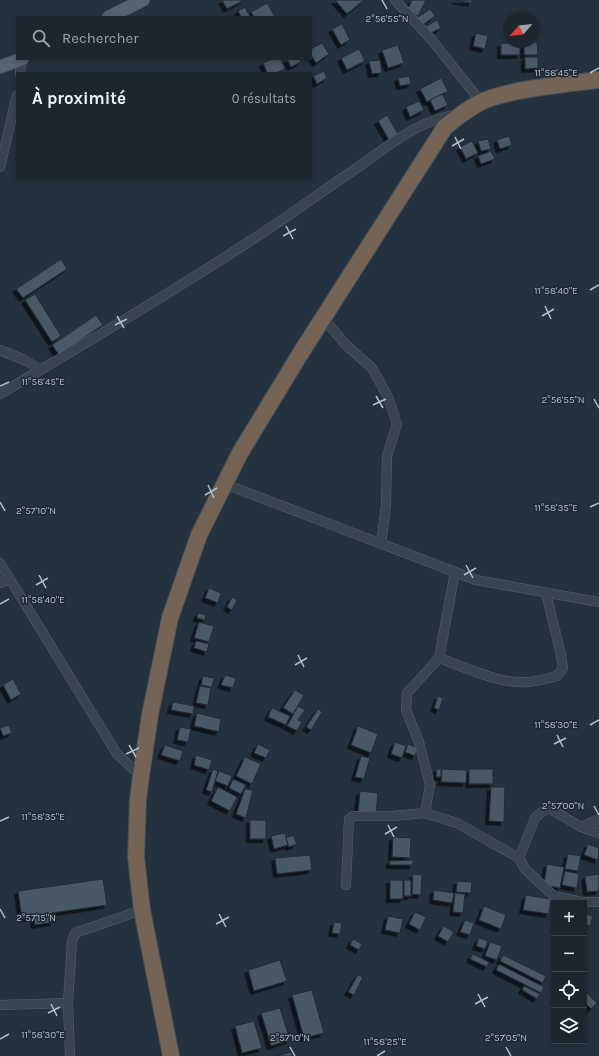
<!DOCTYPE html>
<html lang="fr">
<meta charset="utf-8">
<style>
body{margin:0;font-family:Karla,sans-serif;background:#28323b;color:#f1f3f6}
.controls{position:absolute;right:12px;bottom:12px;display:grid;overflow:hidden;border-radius:0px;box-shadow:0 2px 6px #0003}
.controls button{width:36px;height:36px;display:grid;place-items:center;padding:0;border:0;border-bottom:1px solid #39434b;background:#1b262f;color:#f1f3f6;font:20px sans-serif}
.compass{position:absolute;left:503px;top:12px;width:36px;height:36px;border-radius:50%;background:#1b262f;box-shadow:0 2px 6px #0003;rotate:242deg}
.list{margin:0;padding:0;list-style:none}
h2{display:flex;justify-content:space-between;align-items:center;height:52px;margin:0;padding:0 16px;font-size:17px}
h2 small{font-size:13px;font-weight:400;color:#a0a5aa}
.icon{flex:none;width:22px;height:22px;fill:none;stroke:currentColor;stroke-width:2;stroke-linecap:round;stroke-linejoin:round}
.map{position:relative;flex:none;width:599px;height:1056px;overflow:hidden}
.search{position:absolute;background:#1b262f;box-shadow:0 2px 6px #0003;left:16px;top:16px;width:296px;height:44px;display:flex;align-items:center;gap:10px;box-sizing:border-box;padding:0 14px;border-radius:0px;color:#a0a5aa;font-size:15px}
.panel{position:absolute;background:#1b262f;box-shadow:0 2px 6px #0003;left:16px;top:72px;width:296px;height:108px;border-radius:0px}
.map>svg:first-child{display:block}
.building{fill:#485865;stroke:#1f2b36;filter:url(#shadow)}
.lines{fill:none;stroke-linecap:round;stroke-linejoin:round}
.street-casing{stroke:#56626c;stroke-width:10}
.primary-casing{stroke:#414d58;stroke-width:14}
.highway-casing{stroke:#434f59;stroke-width:18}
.street{stroke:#38444f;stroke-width:9}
.primary{stroke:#56636f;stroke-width:13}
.highway{stroke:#756455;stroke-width:16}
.ticks{fill:none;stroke:#b4bfc9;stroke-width:1.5}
.ticks-label{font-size:10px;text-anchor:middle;fill:#b4bfc9;stroke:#1d2934;stroke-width:3;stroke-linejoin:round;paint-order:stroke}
</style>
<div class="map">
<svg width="599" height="1056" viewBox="0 0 599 1056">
<defs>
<filter id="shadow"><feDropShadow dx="-3.5" dy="3.5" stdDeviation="0" flood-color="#0009"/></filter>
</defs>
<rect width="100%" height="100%" fill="#24323f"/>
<g class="building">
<polygon points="222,0 244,0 227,9"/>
<polygon points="335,0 364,0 347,14"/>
<polygon points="412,0 426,0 418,16 407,10"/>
<polygon points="456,0 472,0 472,3"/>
<polygon points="267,3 275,17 254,17 251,12"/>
<polygon points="245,7 250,17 241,17 238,11"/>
<polygon points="430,9 435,16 420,27 415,19"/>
<polygon points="437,20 441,28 427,35 423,28"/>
<polygon points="342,24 350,40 341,45 332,29"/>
<polygon points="476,33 488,36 485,49 473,46"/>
<polygon points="537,42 538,55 524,55 524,43"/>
<polygon points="322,43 329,54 316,63 311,55 311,49"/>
<polygon points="501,43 520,44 520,55 501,55"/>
<polygon points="398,45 404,63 388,68 382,50"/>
<polygon points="359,49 365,61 347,70 341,58"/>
<polygon points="525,57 538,57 538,68 525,69"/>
<polygon points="272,59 281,59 285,69 276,73 267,73 263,63"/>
<polygon points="287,59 300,59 301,62 291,67"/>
<polygon points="380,60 382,73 372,74 369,61"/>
<polygon points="324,71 327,78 317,84 313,76"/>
<polygon points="409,76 411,84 400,86 398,78"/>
<polygon points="441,78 448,91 427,102 420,89"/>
<polygon points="442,94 448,105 435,111 430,100"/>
<polygon points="419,101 424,110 410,117 406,107"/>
<polygon points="387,115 398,134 389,140 378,121"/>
<polygon points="509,136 512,145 500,149 497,140"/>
<polygon points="488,139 491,149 481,151 478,141"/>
<polygon points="472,141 478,153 466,159 460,147"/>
<polygon points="491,151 495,159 481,164 478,156"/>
<polygon points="61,259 67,269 23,298 16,289"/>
<polygon points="35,294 61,336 52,342 25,300"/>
<polygon points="96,315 103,325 59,355 52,345"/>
<polygon points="209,588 221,593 218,603 205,598"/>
<polygon points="232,597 237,600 232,610 227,607"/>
<polygon points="198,613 206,615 205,620 197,618"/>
<polygon points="199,622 214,626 209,642 194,638"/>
<polygon points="196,641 209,644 207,652 194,648"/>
<polygon points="225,675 236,678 233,688 221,685"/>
<polygon points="203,676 214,678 212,687 201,685"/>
<polygon points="13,679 21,694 11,700 3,685"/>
<polygon points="200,686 211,688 208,705 196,703"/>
<polygon points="295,690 304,695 293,714 283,708"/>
<polygon points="438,696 443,698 439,710 434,708"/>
<polygon points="173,702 194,706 193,714 171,710"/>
<polygon points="298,706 305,710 298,720 302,722 297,731 287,726"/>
<polygon points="272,708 290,716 286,725 268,717"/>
<polygon points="318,709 322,712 311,730 306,727"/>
<polygon points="197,713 221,719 219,732 194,726"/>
<polygon points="9,725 12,733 3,736 0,728"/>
<polygon points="358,726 378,734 371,753 351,745"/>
<polygon points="180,727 191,729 188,742 177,740"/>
<polygon points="395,742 406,746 402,758 391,754"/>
<polygon points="258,744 270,750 266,758 254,753"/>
<polygon points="408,744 418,748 415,756 405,752"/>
<polygon points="165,745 183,751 180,761 161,755"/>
<polygon points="196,755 212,760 209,770 194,765"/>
<polygon points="361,756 370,758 364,779 355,777"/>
<polygon points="245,757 261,764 252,784 236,776"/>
<polygon points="213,769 218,771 212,792 206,790"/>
<polygon points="437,769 441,769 441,777 436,777"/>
<polygon points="442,769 467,770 466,783 441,782"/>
<rect x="469" y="769" width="24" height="15"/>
<polygon points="219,771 232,776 228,786 215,781"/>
<polygon points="233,779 246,785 241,794 229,788"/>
<polygon points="218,787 237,797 230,811 211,801"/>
<polygon points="491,787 505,787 504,822 489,821"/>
<polygon points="245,789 253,790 246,818 236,814"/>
<polygon points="360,791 378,793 376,814 358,812"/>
<rect x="250" y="820" width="16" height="19"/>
<polygon points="285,833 288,845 274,849 271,836"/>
<polygon points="293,835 297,844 289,847 286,838"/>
<polygon points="393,837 411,838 410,858 392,857"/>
<polygon points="588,844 599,848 598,860 584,855"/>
<polygon points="568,854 581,856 578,871 565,869"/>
<polygon points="310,855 312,870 277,874 275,858"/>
<polygon points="413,860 413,865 390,865 389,861"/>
<polygon points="547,864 564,867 560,888 544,885"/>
<polygon points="565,871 579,874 577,888 562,885"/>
<polygon points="413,874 422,875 421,895 412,894"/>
<polygon points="599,874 599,891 587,892 585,876"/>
<polygon points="103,879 107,905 52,913 54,922 35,925 34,917 22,919 18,891"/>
<rect x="390" y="880" width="13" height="19"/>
<rect x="404" y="880" width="7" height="16"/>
<polygon points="457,881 472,882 471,893 456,892"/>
<polygon points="434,890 454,893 452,903 433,900"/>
<polygon points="455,893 465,894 463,913 453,912"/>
<polygon points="526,895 551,899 549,914 523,910"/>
<polygon points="484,906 506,915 501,929 479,920"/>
<polygon points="415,912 426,917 420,930 409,924"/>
<polygon points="586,914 593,916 590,926 584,924"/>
<polygon points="388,916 403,919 400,933 385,930"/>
<polygon points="465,920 474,923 470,935 460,932"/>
<polygon points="334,922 342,923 340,934 332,933"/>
<polygon points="444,926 454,932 448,942 438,936"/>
<polygon points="479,938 488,941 485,949 476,946"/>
<polygon points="353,939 362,944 359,950 350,945"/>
<polygon points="490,942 502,946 497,960 485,956"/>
<polygon points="473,954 489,962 487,967 470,959"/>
<polygon points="503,955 546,976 543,983 500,961"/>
<polygon points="280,960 287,981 254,991 248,970"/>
<polygon points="499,964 544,987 541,993 496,970"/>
<polygon points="358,975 363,977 354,995 348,992"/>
<polygon points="524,986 540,994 537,999 522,990"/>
<polygon points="312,990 324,1033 304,1038 292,995"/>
<polygon points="584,990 597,1003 591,1009 584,1002"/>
<polygon points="280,1008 290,1040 271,1046 261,1013"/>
<polygon points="254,1021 262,1048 242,1053 235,1026"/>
<polygon points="291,1052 292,1056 276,1056"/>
</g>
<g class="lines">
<g class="street-casing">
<g id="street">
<polyline points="395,0 431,39 481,102"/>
<polyline points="20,73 22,59"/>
<polyline points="0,167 17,95"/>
<polyline points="323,318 346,345 372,368 388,397 397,424 387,456 386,505 381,544"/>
<polyline points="0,350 22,359 40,369"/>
<path d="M0,394C84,344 168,295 250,241C286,218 321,192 357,168C385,148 421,118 457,115"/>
<polyline points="225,484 476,580 599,602"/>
<polyline points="0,563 117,754 141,776"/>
<polyline points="0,583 10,579"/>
<path d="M439,658C465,667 501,685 529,682C538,681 548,678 557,676L563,668L561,655L546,593"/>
<polyline points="425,813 430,785 419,742 406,710 407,693 439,658 455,572"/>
<polyline points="581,827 599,819"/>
<polyline points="519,858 535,818 540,813 549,808 581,827 599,833"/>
<polyline points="346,885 349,819 353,816 392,816 425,813 457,823 519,858 525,869 554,896 582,902 599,902"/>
<polyline points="0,1005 68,1003"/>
<polyline points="70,1056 68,1003 72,941 75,933 142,910"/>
</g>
</g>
<g class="primary-casing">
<g id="primary">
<polyline points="109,17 143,0"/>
<polyline points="0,67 22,59"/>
</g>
</g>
<g class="highway-casing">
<path id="highway" d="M171,1056L142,910L136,857L138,800L141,776L150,715L170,618L199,535L240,453L302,351L445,127C456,118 467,109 481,102C509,89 567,84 599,80"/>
</g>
<use href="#street" class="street"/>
<use href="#primary" class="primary"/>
<use href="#highway" class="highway"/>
</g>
<path class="ticks" d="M382,0L387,9M590,73L599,68M455,137L461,149M452,146L464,139M286,226L293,239M283,236L296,229M590,290L599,285M545,306L551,319M117,316L124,328M542,316L554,309M115,325L127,319M0,386L9,382M376,396L383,408M594,399L599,408M373,405L386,399M208,485L214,498M205,495L217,488M0,502L5,511M590,507L599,503M466,565L473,578M39,575L46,588M464,575L476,568M36,585L48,578M0,604L9,599M298,655L304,667M295,665L307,658M590,725L599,720M557,735L563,747M554,744L566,738M129,745L136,757M126,754L139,748M594,806L599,815M0,821L9,817M388,825L394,837M385,834L397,827M0,909L5,918M219,914L226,927M216,924L229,917M478,994L485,1007M51,1004L57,1016M475,1004L488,997M48,1013L60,1007M0,1039L9,1034M290,1047L295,1056M506,1047L511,1056M377,1056L385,1051"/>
<g class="ticks-label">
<text x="387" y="22">2°56'55"N</text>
<text x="556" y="76">11°58'45"E</text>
<text x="556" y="294">11°58'40"E</text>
<text x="43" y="385">11°58'45"E</text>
<text x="563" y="403">2°56'55"N</text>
<text x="556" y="511">11°58'35"E</text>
<text x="36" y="514">2°57'10"N</text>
<text x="43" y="603">11°58'40"E</text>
<text x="556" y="728">11°58'30"E</text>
<text x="563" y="809">2°57'00"N</text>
<text x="43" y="820">11°58'35"E</text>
<text x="36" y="921">2°57'15"N</text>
<text x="43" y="1038">11°58'30"E</text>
<text x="290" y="1041">2°57'10"N</text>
<text x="506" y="1041">2°57'05"N</text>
<text x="385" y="1045">11°58'25"E</text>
</g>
</svg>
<div class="controls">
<button>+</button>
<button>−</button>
<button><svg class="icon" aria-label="locate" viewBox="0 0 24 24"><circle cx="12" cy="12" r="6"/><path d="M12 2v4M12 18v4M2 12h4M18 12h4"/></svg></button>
<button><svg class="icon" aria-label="layers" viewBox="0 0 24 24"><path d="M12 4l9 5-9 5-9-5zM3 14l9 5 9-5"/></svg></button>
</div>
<svg class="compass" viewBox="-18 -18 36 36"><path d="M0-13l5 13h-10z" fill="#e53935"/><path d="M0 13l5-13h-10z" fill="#a0a5aa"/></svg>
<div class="search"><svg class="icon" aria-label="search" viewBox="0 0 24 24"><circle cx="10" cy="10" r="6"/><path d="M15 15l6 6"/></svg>Rechercher</div>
<section class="panel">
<h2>À proximité<small>0 résultats</small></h2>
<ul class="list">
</ul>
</section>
</div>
